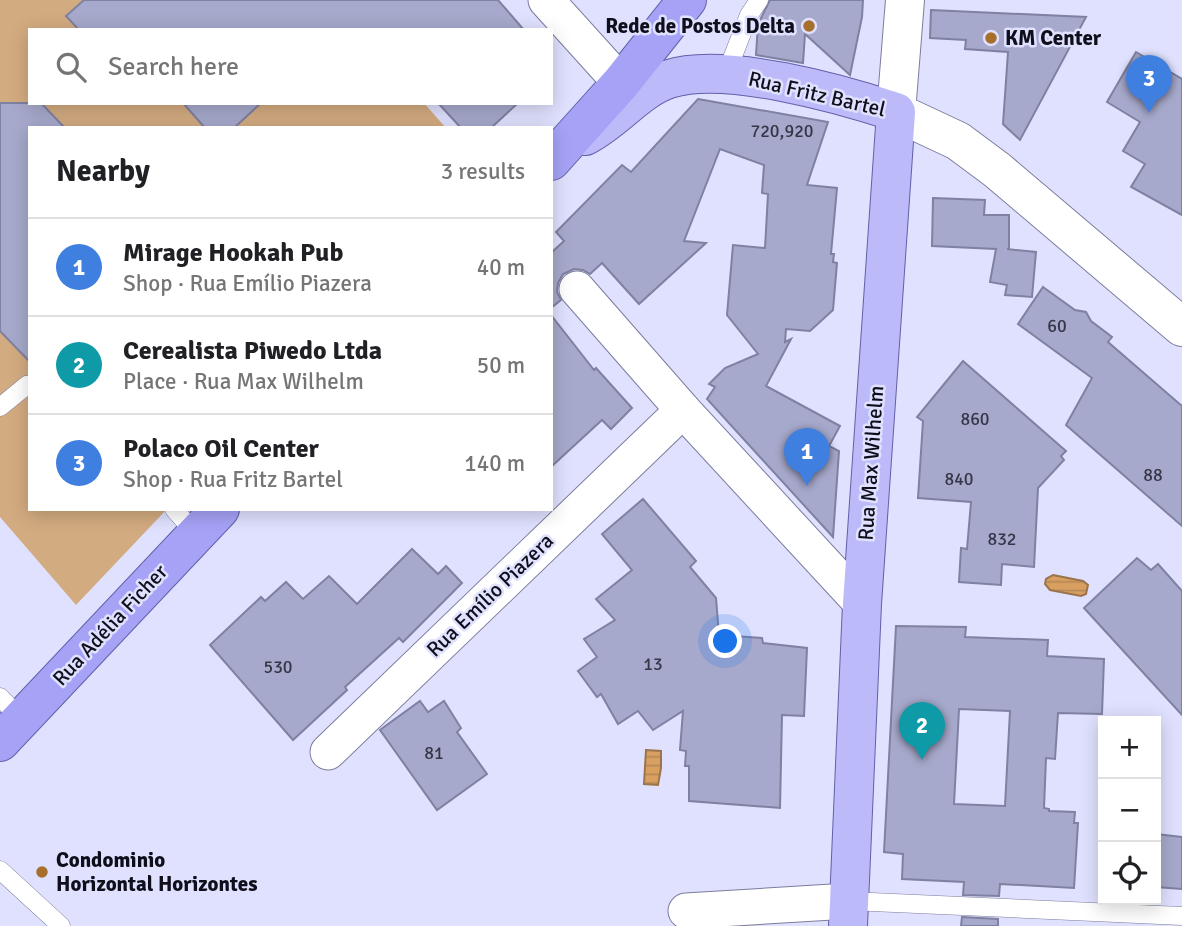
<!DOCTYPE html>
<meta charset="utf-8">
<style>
body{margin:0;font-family:Signika,sans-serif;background:#f2f2f2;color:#202124}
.controls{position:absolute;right:21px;bottom:21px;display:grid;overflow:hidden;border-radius:0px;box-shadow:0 4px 18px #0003}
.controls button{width:63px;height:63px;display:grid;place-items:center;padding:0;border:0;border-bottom:2px solid #e0e0e0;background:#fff;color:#202124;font:35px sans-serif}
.you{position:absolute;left:726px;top:642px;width:24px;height:24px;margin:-18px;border:5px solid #fff;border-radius:50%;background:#1a73e8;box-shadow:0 0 0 10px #1a73e833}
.badge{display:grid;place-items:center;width:46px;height:46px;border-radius:50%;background:#1a73e8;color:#fff;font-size:23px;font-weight:700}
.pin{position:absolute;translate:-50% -58px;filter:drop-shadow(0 2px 4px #0008)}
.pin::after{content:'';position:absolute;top:37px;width:24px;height:21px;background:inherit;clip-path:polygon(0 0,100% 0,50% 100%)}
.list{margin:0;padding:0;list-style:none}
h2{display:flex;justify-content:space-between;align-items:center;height:91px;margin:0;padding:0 28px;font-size:30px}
h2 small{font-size:23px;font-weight:400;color:#757577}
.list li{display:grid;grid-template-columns:46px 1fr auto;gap:21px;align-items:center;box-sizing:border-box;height:98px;padding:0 28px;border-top:2px solid #e0e0e0}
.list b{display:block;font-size:26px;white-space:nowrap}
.list p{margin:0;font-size:23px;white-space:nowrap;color:#757577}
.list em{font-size:23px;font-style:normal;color:#757577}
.icon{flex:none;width:38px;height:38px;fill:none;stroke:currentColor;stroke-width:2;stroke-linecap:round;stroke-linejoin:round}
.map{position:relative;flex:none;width:1182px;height:926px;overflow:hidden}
.search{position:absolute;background:#fff;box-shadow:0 4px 18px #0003;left:28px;top:28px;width:525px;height:77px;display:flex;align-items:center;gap:18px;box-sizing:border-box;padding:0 24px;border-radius:0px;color:#757577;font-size:26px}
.panel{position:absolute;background:#fff;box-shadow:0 4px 18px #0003;left:28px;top:126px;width:525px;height:385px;border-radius:0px}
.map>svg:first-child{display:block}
.park{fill:#d3ab80}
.water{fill:url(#water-rules);stroke:#9c744c;stroke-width:2}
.building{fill:#a7a9cc;stroke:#7f81a2;stroke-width:2;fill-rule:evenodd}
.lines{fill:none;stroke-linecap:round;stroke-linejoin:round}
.service-casing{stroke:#7c7d9e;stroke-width:19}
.minor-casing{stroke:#7c7d9e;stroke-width:37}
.tertiary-casing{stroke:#7c7d9e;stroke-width:40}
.primary-casing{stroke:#6260a9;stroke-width:40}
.trunk-casing{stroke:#6260a9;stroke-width:40}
.service{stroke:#fff;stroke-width:18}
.minor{stroke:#fff;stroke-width:35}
.tertiary{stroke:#fff;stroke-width:38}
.primary{stroke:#bcbaf9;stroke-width:38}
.trunk{stroke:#a6a3f7;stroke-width:38}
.poi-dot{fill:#a76f2c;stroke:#dfe1fe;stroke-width:2.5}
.labels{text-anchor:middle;stroke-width:5;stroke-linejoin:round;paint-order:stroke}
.number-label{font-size:18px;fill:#353647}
.poi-label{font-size:21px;font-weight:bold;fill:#0f0f1b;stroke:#dfe1fe;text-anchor:start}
.street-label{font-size:21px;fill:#0f0f1b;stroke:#dfe1fe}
</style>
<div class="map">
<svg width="1182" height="926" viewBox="0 0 1182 926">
<defs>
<pattern id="water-rules" width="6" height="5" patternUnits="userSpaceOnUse" patternTransform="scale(1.75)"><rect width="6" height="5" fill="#d89f61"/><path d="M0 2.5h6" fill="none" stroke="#b88854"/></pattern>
</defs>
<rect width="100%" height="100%" fill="#dfe1fe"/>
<polygon class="park" points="0,0 332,0 359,30 30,30 30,103 424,103 446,128 30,128 30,509 167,509 76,605 0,517"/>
<g class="water">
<polygon points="1053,575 1083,581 1088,585 1086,594 1081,596 1050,590 1045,584 1046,579"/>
<polygon points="646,750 661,751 661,768 658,785 644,784"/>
</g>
<g class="building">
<polygon points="84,0 498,0 524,30 79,30 66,16"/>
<polygon points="770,0 863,0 862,17 850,75 805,34 803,63 756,55 758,24"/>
<polygon points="931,10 1086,17 1020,140 1003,124 1008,52 965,49 966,40 930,38"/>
<polygon points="1136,52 1182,79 1182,215 1131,187 1145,164 1123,151 1140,122 1107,102"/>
<polygon points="698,99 828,122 807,185 837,188 831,254 834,254 833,262 837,263 833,310 810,331 786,329 785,342 791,339 766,386 840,426 829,446 839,451 833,537 707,399 715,387 709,384 725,368 758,354 727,315 733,245 765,248 768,194 762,193 764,165 720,149 684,241 706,243 639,304 602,263 590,274 583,270 574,269 563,274 558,283 557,292 561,300 551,308 551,253 564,241 556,232 622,165 631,172"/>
<polygon points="0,103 41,103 65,128 30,128 30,362 0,331"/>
<polygon points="183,103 261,103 234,128 205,128"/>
<polygon points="438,103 518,103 491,128 461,128"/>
<polygon points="933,198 985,200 984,215 1009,215 1009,249 1007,249 1036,252 1032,297 1005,295 1007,285 990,282 996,249 932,246"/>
<polygon points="1043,287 1075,310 1086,312 1091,321 1112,337 1108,342 1182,406 1182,526 1066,425 1092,378 1018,324"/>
<polygon points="551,315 594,370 596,368 632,408 611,429 602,420 551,467"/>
<polygon points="963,361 1066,451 1061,456 1064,460 1038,488 1034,567 1002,564 1001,585 959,582 961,548 967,549 971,502 918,498 923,421 917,417"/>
<polygon points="643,499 696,561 690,567 716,598 719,635 762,638 763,643 807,648 804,716 782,715 780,808 689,801 689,766 685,766 686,751 680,750 683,711 653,730 638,711 618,724 601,694 597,697 578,671 597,657 584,639 615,620 596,599 632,570 602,534"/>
<polygon points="412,549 438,574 446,566 462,583 403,642 399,638 345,687 347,690 293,740 210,645 261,597 265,601 286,582 303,599 329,576 357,604"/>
<polygon points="1137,558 1151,570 1158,564 1182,591 1182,715 1084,608"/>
<path d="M896,626L966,627L965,637L1048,640L1047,656L1104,659L1102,714L1058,713L1055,759L1046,758L1044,808L1049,809V811L1075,812L1074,823H1078L1074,888L1000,884L999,896L963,895L964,882L902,879L903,854L884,852ZM959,709L1010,711L1005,806L954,804Z"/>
<polygon points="420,701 428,712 444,701 461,728 457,732 487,774 437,810 380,730"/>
<polygon points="1156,834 1182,837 1182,889 1156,887"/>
<polygon points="962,917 998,919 998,926 961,926"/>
</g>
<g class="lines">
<g class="service-casing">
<g id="service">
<polyline points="726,74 749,15 759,0"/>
<polyline points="0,407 27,385 30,387"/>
<polyline points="174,509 196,534"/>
<polyline points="0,697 21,719"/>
<polyline points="0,870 61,926"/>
<polyline points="849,901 1182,916"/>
</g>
</g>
<g class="minor-casing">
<g id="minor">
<polyline points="546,0 621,83"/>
<polyline points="577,289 683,410 862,604"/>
<polyline points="328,752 683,410"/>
<polyline points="686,911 849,901"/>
</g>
</g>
<g class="tertiary-casing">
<polyline id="tertiary" points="905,0 896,112 958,141 997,170 1182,327"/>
</g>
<g class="primary-casing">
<path id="primary" d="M585,136C615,121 638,89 669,79C725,61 841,94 896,112L862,604L848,926"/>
</g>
<g class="trunk-casing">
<g id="trunk">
<polyline points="551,161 621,83 687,0"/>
<polyline points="0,742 220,509"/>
</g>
</g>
<use href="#service" class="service"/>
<use href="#minor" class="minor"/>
<use href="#tertiary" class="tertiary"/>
<use href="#primary" class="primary"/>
<use href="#trunk" class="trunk"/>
</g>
<g class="poi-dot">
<circle cx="809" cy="26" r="7"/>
<circle cx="991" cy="38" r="7"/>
<circle cx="42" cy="872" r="7"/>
</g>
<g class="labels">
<g class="number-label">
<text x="782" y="137">720,920</text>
<text x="1057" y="332">60</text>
<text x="975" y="425">860</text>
<text x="1153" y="481">88</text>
<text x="959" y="485">840</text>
<text x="1002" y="545">832</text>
<text x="653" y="670">13</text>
<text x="278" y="673">530</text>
<text x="434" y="759">81</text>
</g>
<g class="poi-label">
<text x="795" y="33" text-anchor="end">Rede de Postos Delta</text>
<text x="1005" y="45">KM Center</text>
<text x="56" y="867">Condominio<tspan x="56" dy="24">Horizontal Horizontes</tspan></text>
</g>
<g class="street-label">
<text transform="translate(817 94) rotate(13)" y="7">Rua Fritz Bartel</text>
<text transform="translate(871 463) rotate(-86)" y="7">Rua Max Wilhelm</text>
<text transform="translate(490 595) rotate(-44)" y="7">Rua Emílio Piazera</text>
<text transform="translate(110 625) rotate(-47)" y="7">Rua Adélia Ficher</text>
</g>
</g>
</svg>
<div class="controls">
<button>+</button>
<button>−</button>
<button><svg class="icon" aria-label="locate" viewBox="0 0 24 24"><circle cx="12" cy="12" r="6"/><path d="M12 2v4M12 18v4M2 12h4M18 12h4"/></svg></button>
</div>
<div class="you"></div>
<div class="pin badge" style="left:807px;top:486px;background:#3f7fe0">1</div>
<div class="pin badge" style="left:922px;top:760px;background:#0f9aa8">2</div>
<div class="pin badge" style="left:1149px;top:113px;background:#3f7fe0">3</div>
<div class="search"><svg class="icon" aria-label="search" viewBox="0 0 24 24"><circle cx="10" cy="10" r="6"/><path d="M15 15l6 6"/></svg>Search here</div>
<section class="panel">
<h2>Nearby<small>3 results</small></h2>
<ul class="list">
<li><span class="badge" style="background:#3f7fe0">1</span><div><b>Mirage Hookah Pub</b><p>Shop · Rua Emílio Piazera</p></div><em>40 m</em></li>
<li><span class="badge" style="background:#0f9aa8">2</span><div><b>Cerealista Piwedo Ltda</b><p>Place · Rua Max Wilhelm</p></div><em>50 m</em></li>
<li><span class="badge" style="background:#3f7fe0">3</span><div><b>Polaco Oil Center</b><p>Shop · Rua Fritz Bartel</p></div><em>140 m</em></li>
</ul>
</section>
</div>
